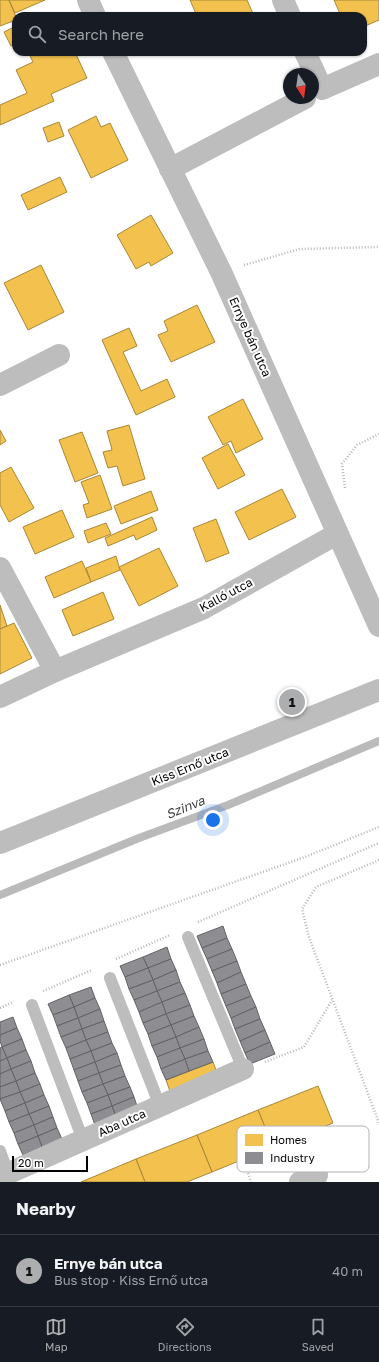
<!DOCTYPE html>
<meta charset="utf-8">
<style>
body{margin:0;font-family:"Golos Text",sans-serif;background:#242831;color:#f1f3f6}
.compass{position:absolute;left:283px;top:68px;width:36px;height:36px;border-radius:50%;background:#171b24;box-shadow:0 1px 3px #0004;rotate:167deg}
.scale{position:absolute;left:12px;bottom:10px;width:76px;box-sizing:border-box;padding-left:4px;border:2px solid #000;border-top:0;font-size:11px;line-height:14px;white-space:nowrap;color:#000;-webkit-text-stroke:3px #fff;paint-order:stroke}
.you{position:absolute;left:213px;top:820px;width:14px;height:14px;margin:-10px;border:3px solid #fff;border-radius:50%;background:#1a73e8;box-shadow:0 0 0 6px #1a73e833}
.badge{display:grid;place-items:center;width:26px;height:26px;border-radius:50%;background:#adaeaf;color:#111;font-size:13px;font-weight:700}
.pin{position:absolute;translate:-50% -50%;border:2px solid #fff;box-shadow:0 1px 4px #0006}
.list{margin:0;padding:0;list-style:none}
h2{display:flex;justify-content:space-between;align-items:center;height:52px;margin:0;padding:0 16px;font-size:17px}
h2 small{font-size:13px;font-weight:400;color:#9ea1a6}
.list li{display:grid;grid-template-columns:26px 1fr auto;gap:12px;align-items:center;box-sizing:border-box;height:72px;padding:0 16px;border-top:1px solid #363941}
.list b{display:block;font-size:15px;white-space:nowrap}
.list p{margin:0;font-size:13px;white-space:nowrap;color:#9ea1a6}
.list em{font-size:13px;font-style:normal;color:#9ea1a6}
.icon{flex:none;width:22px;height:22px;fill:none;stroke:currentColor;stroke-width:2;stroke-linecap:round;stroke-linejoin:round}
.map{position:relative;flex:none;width:379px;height:1182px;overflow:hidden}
.search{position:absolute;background:#171b24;box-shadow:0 1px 3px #0004;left:12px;right:12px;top:12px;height:44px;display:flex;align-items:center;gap:10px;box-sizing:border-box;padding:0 14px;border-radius:12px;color:#9ea1a6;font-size:15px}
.sheet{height:124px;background:#171b24}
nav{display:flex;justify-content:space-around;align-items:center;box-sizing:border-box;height:56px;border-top:1px solid #363941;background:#171b24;font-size:11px;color:#9ea1a6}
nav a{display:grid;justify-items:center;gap:2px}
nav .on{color:#adaeaf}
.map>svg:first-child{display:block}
.homes{fill:#f2c14e;stroke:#a98737}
.industry{fill:#8d8d92;stroke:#636366}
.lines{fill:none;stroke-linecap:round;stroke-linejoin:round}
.stream{stroke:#bababa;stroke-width:8}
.path{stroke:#b8b8b8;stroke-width:2.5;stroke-dasharray:1 2;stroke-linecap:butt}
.service{stroke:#bdbdbd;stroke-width:12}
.minor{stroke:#bdbdbd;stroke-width:22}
.tertiary{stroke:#bdbdbd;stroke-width:22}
.labels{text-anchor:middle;stroke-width:4;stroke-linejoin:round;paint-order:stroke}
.street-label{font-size:12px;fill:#000;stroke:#fff}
.water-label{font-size:13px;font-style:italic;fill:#3e3e3e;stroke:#fff}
.key{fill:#fff;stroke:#b2b2b2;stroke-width:1}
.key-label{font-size:11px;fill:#000}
</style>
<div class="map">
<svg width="379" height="1182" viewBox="0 0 379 1182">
<rect width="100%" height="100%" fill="#fff"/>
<g class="homes">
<polygon points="0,0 9,0 16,17 16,20 0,26"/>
<polygon points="9,0 45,0 15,13"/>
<polygon points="190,0 247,0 254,16 197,16"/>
<polygon points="334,0 379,0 379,20 363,27 363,16 341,16"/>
<polygon points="16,26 16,44 11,46 4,32"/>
<polygon points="28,52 75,52 87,78 51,94 54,101 0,125 0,105 27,93 16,70 33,62"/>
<polygon points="96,116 101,127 110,123 128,160 91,178 68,130"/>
<polygon points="59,122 64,136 48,142 43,128"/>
<polygon points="60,177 67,192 28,210 21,195"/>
<polygon points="151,215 173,253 151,266 149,262 136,269 117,235"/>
<polygon points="41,265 64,312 28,330 4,283"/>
<polygon points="197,305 215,342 171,362 158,335 168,331 164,321"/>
<polygon points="129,328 137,346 123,352 141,391 167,379 175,397 136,415 102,340"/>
<polygon points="243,399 263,439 236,453 231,441 223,445 208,417"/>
<polygon points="129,425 145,479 123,486 117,466 108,468 103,452 112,450 107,431"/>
<polygon points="0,430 6,441 0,445"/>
<polygon points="82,432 98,473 75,482 59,440"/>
<polygon points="228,444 245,475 218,489 202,458"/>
<polygon points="11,467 34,508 9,522 0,505 0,473"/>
<polygon points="100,475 112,509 87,518 83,505 89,503 81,482"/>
<polygon points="282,489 296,517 249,540 235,512"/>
<polygon points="151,491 158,510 121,524 114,506"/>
<polygon points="62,510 74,537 35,554 23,527"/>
<polygon points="152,517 157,530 136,540 134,535 108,546 105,538"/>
<polygon points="216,519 229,553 206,562 193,528"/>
<polygon points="106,523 111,534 88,543 84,531"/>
<polygon points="159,548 178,586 139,606 119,567"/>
<polygon points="116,556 120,570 91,582 86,568"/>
<polygon points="82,561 91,582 54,598 45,577"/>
<polygon points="103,592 114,619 73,636 62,610"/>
<polygon points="0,605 7,626 0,629"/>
<polygon points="14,623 32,658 0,674 0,629"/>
<polygon points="213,1062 219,1078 172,1097 166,1080"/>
<polygon points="318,1086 333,1123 273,1147 258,1110"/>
<polygon points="258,1110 273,1147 212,1172 197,1135"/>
<polygon points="197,1135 212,1172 187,1182 145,1182 136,1159"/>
<polygon points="136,1159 145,1182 81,1182"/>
</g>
<g class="industry">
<polygon points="223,926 227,938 202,948 197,936"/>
<polygon points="227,938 232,949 207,959 202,948"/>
<polygon points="167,947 171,959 148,968 143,957"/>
<polygon points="232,949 237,961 212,971 207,959"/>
<polygon points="143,957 148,968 125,977 120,966"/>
<polygon points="171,959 176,970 153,980 148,968"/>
<polygon points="237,961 241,972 217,983 212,971"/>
<polygon points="148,968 153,980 129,989 125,977"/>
<polygon points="176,970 180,982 157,991 153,980"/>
<polygon points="241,972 246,984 221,994 217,983"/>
<polygon points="153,980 157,991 134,1000 129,989"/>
<polygon points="180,982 185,993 162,1002 157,991"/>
<polygon points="246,984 251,996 226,1006 221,994"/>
<polygon points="91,987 95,998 74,1007 69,995"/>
<polygon points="157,991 162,1002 139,1012 134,1000"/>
<polygon points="185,993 190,1005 166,1014 162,1002"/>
<polygon points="69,995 74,1007 53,1015 48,1004"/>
<polygon points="251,996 256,1007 231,1018 226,1006"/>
<polygon points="95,998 100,1009 78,1018 74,1007"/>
<polygon points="162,1002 166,1014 143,1023 139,1012"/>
<polygon points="190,1005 194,1016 171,1025 166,1014"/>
<polygon points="74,1007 78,1018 57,1026 53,1015"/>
<polygon points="256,1007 260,1019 235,1029 231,1018"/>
<polygon points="100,1009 104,1021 82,1029 78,1018"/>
<polygon points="166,1014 171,1025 148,1034 143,1023"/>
<polygon points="194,1016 199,1027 176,1037 171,1025"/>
<polygon points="13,1017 17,1028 0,1035 0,1022"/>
<polygon points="78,1018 82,1029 61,1037 57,1026"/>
<polygon points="260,1019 265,1030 240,1041 235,1029"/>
<polygon points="104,1021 108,1032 86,1040 82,1029"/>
<polygon points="171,1025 176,1037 152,1046 148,1034"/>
<polygon points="199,1027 204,1039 180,1048 176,1037"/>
<polygon points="17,1028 22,1039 2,1047 0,1041 0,1035"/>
<polygon points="82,1029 86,1040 66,1048 61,1037"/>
<polygon points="265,1030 270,1042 245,1053 240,1041"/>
<polygon points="108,1032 112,1043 91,1051 86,1040"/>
<polygon points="176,1037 180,1048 157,1057 152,1046"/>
<polygon points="22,1039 26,1050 7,1058 2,1047"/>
<polygon points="204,1039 208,1051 185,1059 180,1048"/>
<polygon points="86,1040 91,1051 70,1059 66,1048"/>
<polygon points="270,1042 275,1054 250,1064 245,1053"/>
<polygon points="112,1043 117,1053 95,1062 91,1051"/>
<polygon points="2,1047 7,1058 0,1061 0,1048"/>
<polygon points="180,1048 185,1059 161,1069 157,1057"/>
<polygon points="26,1050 31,1061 11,1069 7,1058"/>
<polygon points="91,1051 95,1062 74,1070 70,1059"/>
<polygon points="208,1051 213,1062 189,1071 185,1059"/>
<polygon points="117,1053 121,1065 99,1073 95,1062"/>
<polygon points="7,1058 11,1069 0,1074 0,1061"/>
<polygon points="185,1059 189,1071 166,1080 161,1069"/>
<polygon points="31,1061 35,1073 16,1081 11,1069"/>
<polygon points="95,1062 99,1073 78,1081 74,1070"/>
<polygon points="121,1065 125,1076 103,1084 99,1073"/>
<polygon points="11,1069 16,1081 0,1087 0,1074"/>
<polygon points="35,1073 40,1084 20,1092 16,1081"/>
<polygon points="99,1073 103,1084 82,1092 78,1081"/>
<polygon points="125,1076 130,1087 108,1095 103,1084"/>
<polygon points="16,1081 20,1092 0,1099 0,1087"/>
<polygon points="40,1084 44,1095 25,1103 20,1092"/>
<polygon points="103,1084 108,1095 87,1103 82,1092"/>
<polygon points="130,1087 134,1097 112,1106 108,1095"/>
<polygon points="20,1092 25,1103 5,1111 0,1099"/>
<polygon points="44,1095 49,1106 29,1114 25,1103"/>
<polygon points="108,1095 112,1106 91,1114 87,1103"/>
<polygon points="134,1097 138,1109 116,1117 112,1106"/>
<polygon points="25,1103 29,1114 9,1122 5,1111"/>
<polygon points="49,1106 53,1117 34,1125 29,1114"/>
<polygon points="112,1106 116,1117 95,1125 91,1114"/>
<polygon points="29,1114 34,1125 14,1133 9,1122"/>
<polygon points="53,1117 57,1128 38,1136 34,1125"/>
<polygon points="34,1125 38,1136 18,1144 14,1133"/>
<polygon points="57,1128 62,1139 42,1147 38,1136"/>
<polygon points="38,1136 42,1147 23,1155 18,1144"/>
</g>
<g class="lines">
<polyline class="stream" points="0,895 139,838 228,805 379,741"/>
<g class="path">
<polyline points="244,265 300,249 379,247"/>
<polyline points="345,488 342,464 357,445 379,434"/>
<polyline points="379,860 316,887 302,909 309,937 379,1123"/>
<polyline points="198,922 379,843"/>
<polyline points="116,959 170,935"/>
<polyline points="0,965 305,857 379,827"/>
<polyline points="43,991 92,970"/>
<polyline points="0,1008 14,1002"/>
<polyline points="265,1062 304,1047 332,1000"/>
<polyline points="303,1135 310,1154"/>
<polyline points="243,1159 251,1182"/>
</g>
<g class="service">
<polyline points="188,937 243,1069"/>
<polyline points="110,978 160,1106"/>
<polyline points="32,1005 83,1140"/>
<polyline points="0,1151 8,1173"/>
</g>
<g class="minor">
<polyline points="88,0 95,16"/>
<polyline points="283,0 290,16"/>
<polyline points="113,52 221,272 379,626"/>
<polyline points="305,52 322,89 379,64"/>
<polyline points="170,169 305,98"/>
<polyline points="0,385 59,355"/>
<polyline points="0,568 55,671"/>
<polyline points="0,697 55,671 204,608 337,534"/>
<polyline points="0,1177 243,1069"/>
<polyline points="300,1182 317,1175"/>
</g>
<polyline class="tertiary" points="0,843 379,690"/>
</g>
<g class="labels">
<g class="street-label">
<text transform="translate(250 337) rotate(66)" y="4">Ernye bán utca</text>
<text transform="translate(226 595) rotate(-28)" y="4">Kalló utca</text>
<text transform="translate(190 767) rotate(-22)" y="4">Kiss Ernő utca</text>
<text transform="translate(122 1123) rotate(-24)" y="4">Aba utca</text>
</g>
<g class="water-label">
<text transform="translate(185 807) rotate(-22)" y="5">Szinva</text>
</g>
</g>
<rect x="237" y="1126" width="132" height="46" rx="6" class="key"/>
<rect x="245" y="1134" width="18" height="12" fill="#f2c14e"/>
<rect x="245" y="1152" width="18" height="12" fill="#8d8d92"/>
<g class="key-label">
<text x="270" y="1144">Homes</text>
<text x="270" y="1162">Industry</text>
</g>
</svg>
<svg class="compass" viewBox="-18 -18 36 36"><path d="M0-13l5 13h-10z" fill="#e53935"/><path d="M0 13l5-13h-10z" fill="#9ea1a6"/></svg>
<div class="scale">20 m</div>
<div class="you"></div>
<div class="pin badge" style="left:292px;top:702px">1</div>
<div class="search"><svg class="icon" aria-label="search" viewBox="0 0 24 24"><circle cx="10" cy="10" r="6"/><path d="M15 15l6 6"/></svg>Search here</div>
</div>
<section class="sheet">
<h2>Nearby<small></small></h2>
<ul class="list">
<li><span class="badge">1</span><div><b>Ernye bán utca</b><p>Bus stop · Kiss Ernő utca</p></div><em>40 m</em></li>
</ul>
</section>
<nav>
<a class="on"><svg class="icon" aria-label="map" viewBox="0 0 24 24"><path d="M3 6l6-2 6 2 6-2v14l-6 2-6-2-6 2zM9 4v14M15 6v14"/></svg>Map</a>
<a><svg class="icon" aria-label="directions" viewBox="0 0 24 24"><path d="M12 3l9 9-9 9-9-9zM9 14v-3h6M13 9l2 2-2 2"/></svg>Directions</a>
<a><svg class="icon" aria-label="saved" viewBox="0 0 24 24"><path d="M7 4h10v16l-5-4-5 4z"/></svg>Saved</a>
</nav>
